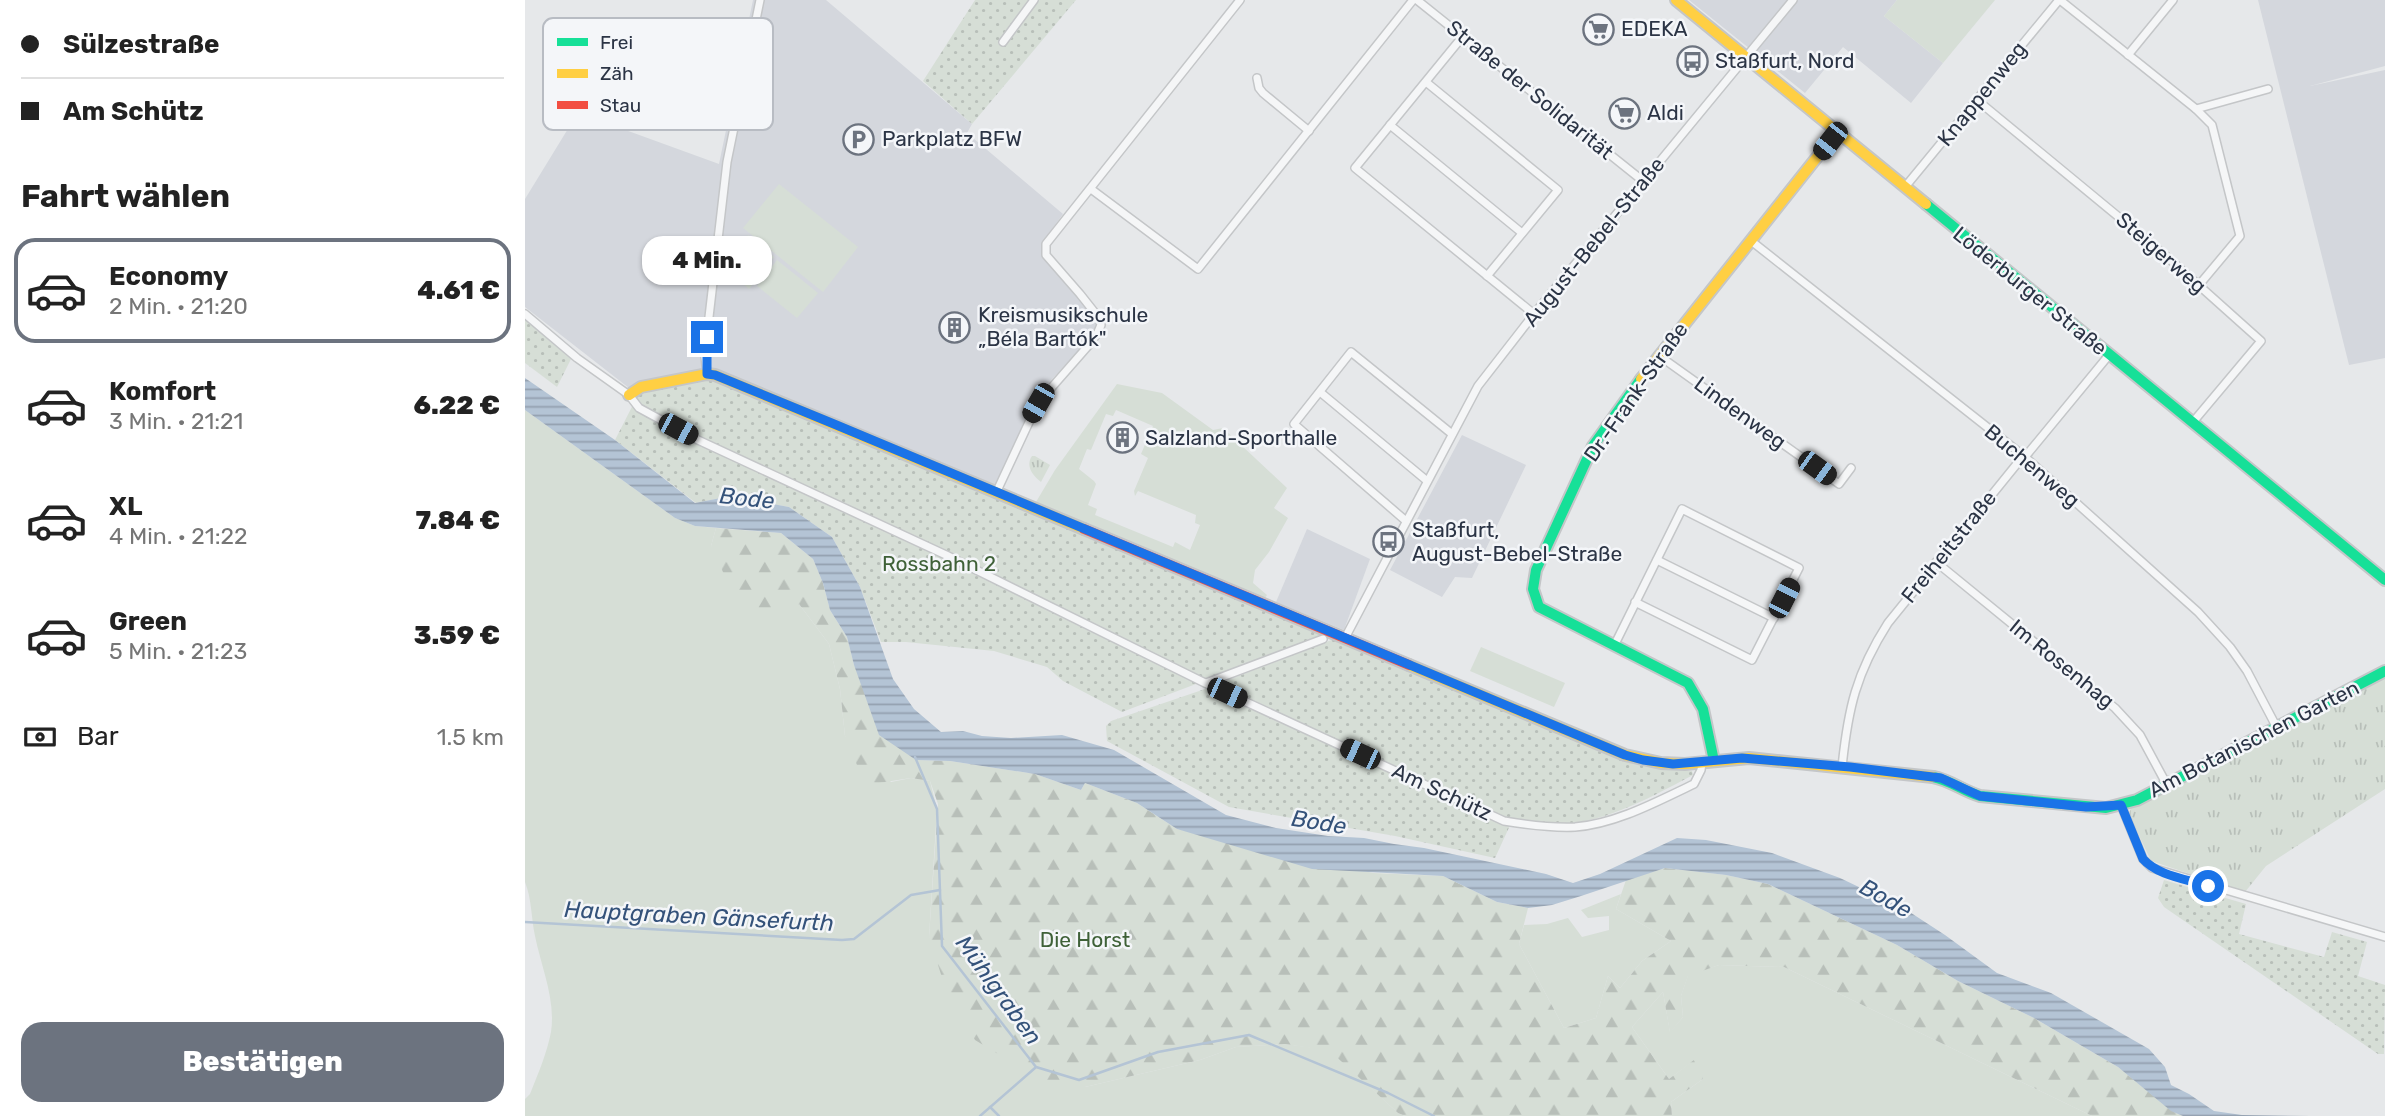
<!DOCTYPE html>
<html lang="de">
<head>
<meta charset="utf-8">
<style>
	:root { --surface:#fff; --page:#f6f6f6; --text:#222; --muted:#767676; --line:#e0e0e0; --accent:#6c737f }
	body { margin:0; font-family:Rubik,sans-serif; background:var(--page); color:var(--text); height:100vh; display:flex; flex-direction:column; font-size:26px; white-space:nowrap }
	* { box-sizing:border-box; margin:0 }
	p { font-size:23px; color:var(--muted) }
	.icon { flex:none; width:38px; height:38px; fill:none; stroke:currentColor; stroke-width:2; stroke-linecap:round; stroke-linejoin:round }
	.map { position:relative; flex:1; overflow:hidden }
	.side { display:flex; flex-direction:column; background:var(--surface); width:525px }
	.side>* { flex:none }
	.hud { display:grid; align-content:center; height:154px; padding:0 21px; background:var(--surface) }
	.end { position:absolute; width:32px; height:32px; margin:-16px; border:9px solid #1a73e8; background:#fff; box-shadow:0 0 0 4px #fff }
	.from { border-radius:50% }
	.bubble { position:absolute; height:49px; border-radius:21px; background:var(--surface); box-shadow:0 2px 5px #0004; font-size:23px; font-weight:800; line-height:49px; text-align:center }
	.car { position:absolute; width:21px; height:42px; margin:-21px -10px; border-radius:9px; box-shadow:0 0 5px 2px #0007; background:linear-gradient(#222 24%,#8ab4d8 0 40%,#222 0 76%,#8ab4d8 0 86%,#222 0) }
	.hud b { display:flex; align-items:center; gap:24px; height:66px; font-size:26px }
	.hud b+b { border-top:2px solid var(--line) }
	.hud i { width:18px; height:18px; background:var(--text) }
	ul { padding:0; list-style:none }
	li { display:flex; align-items:center; gap:21px; height:105px; margin:0 14px 10px; padding:0 7px; border:4px solid transparent; border-radius:21px }
	li div { flex:1 }
	li b { display:block; font-size:26px }
	li em { font-style:normal; font-weight:800 }
	li.selected { border-color:var(--accent) }
	li>.icon { width:63px; height:63px; stroke-width:1.5 }
	h2 { padding:0 21px; font-size:32px; line-height:84px }
	.pay { display:flex; align-items:center; gap:18px; height:77px; padding:0 21px; font-size:26px }
	.pay p { margin-inline-start:auto }
	.button { display:flex; gap:14px; margin-top:auto; padding:14px 21px }
	.button a { flex:1; height:80px; border-radius:21px; background:var(--accent); color:#fff; font-size:28px; font-weight:800; line-height:80px; text-align:center }
	main { display:flex; flex:1; min-height:0 }
	.map>svg:first-child { display:block }
</style>
</head>
<body>
<main>
<section class="side">
<div class="hud">
<b><i class="from"></i>Sülzestraße</b>
<b><i></i>Am Schütz</b>
</div>
<h2>Fahrt wählen</h2>
<ul>
<li class="selected"><svg class="icon" aria-label="car" viewBox="0 0 24 24"><path d="M5 17H2v-5l4-1 3-4h7l3 4 3 1v5h-3M9 17h6M6 11h13"/><circle cx="7" cy="17" r="2"/><circle cx="17" cy="17" r="2"/></svg><div><b>Economy</b><p>2 Min. · 21:20</p></div><em>4.61 €</em></li>
<li><svg class="icon" aria-label="car" viewBox="0 0 24 24"><path d="M5 17H2v-5l4-1 3-4h7l3 4 3 1v5h-3M9 17h6M6 11h13"/><circle cx="7" cy="17" r="2"/><circle cx="17" cy="17" r="2"/></svg><div><b>Komfort</b><p>3 Min. · 21:21</p></div><em>6.22 €</em></li>
<li><svg class="icon" aria-label="car" viewBox="0 0 24 24"><path d="M5 17H2v-5l4-1 3-4h7l3 4 3 1v5h-3M9 17h6M6 11h13"/><circle cx="7" cy="17" r="2"/><circle cx="17" cy="17" r="2"/></svg><div><b>XL</b><p>4 Min. · 21:22</p></div><em>7.84 €</em></li>
<li><svg class="icon" aria-label="car" viewBox="0 0 24 24"><path d="M5 17H2v-5l4-1 3-4h7l3 4 3 1v5h-3M9 17h6M6 11h13"/><circle cx="7" cy="17" r="2"/><circle cx="17" cy="17" r="2"/></svg><div><b>Green</b><p>5 Min. · 21:23</p></div><em>3.59 €</em></li>
</ul>
<div class="pay"><svg class="icon" aria-label="cash" viewBox="0 0 24 24"><path d="M3 7h18v10H3z"/><circle cx="12" cy="12" r="2"/></svg>Bar<p>1.5 km</p></div>
<div class="button"><a>Bestätigen</a></div>
</section>
<div class="map">
<svg width="1860" height="1116" viewBox="0 0 1860 1116">
	<defs>
		<pattern id="forest-firs" width="22" height="20" patternUnits="userSpaceOnUse" patternTransform="scale(1.75)"><rect width="22" height="20" fill="#d6ded6"/><path d="M5 1l3.5 6h-7zM16 11l3.5 6h-7z" fill="#b8bfb9"/></pattern>
		<pattern id="park-tufts" width="24" height="20" patternUnits="userSpaceOnUse" patternTransform="scale(1.75)"><rect width="24" height="20" fill="#d6ded6"/><path d="M3 7l-1-3M5 7V3M7 7l1-3M15 17l-1-3M17 17v-4M19 17l1-3" fill="none" stroke="#b8bfb9"/></pattern>
		<pattern id="garden-dots" width="8" height="8" patternUnits="userSpaceOnUse" patternTransform="scale(1.75)"><rect width="8" height="8" fill="#d6ded6"/><path d="M2 2h.1M6 6h.1" fill="none" stroke="#b8bfb9" stroke-width="1.8" stroke-linecap="round"/></pattern>
		<pattern id="water-rules" width="6" height="5" patternUnits="userSpaceOnUse" patternTransform="scale(1.75)"><rect width="6" height="5" fill="#b4c4d5"/><path d="M0 2.5h6" fill="none" stroke="#93a0af"/></pattern>
	</defs>
	<rect width="100%" height="100%" fill="#e6e8ea"/>
	<g fill="#d4d7dd">
		<path d="M228,0h73l146,124 -5,9 96,81 -21,29 -1,11 56,66 -1,8 -6,10 -48,52 -17,29 -33,78 -281,-119h-10l-63,17 -113,-88v-108l49,-80 13,-3 132,48z"/>
		<path d="M1164,0h208l-13,16 59,47 -32,40 -68,-56 -38,46z"/>
		<path d="M1733,0h127v66l-75,20 75,-16v288l-36,7z"/>
		<path d="M937,435l64,30 -54,113 -17,-1 -13,20 -52,-27z"/>
		<path d="M782,529l63,30 -26,71 -68,-28z"/>
	</g>
	<g fill="#d6ded6" fill-rule="evenodd">
		<path d="M1372,0h98l-52,63 -59,-47z"/>
		<path d="M254,184l79,63 -35,45 -80,-64z"/>
		<path d="M223,235l10,8 -16,20 -10,-8z"/>
		<path d="M234,245l15,12 -25,32 -15,-13z"/>
		<path d="M252,260l41,33 -21,25 -40,-32z"/>
		<path d="M592,384l45,9 51,37 10,-2 64,60 -13,20 14,10 -19,34 -14,18 -2,13 14,12 -2,3 -229,-96 19,-32zM591,410l37,16 -12,28 7,4 -14,33 1,5 3,-5 58,24 -1,8 5,2 -10,25 -15,-8 -2,5 -78,-32 2,-6 -9,-4 8,-21 -2,-3 -15,-12 8,-20 4,1 15,-36 7,2z"/>
		<path d="M0,410l150,108 20,8 21,2 -5,18 88,58 30,40 11,45 5,47 46,46 20,-4 19,3 7,28 -8,128 156,150 115,-27 36,-13 49,-3 45,6 68,63 7,3h-880v-17l5,-5c8,-20 17,-41 21,-62 5,-32 -10,-66 -16,-96 -4,-19 -3,-36 -10,-54z"/>
		<path d="M956,647l84,36 -11,24 -84,-36z"/>
		<path d="M1096,894l-5,15 55,32 -29,20 -22,27 -12,-12 -12,42 -32,10 -45,-84 5,-19 23,-1 21,-6 14,19 27,-7v-14l-21,2 -7,-8z"/>
		<path d="M1194,965l65,2 308,149h-420l-1,-14 32,-23v-25l-34,25 -37,-52 31,-35 7,40 13,-15 -2,-21 7,-21z"/>
	</g>
	<path fill="url(#forest-firs)" d="M191,528l65,5 32,26 10,24 7,27 17,27 7,28 62,95 34,1 85,13 46,16 4,-7 52,20 40,26 196,44 70,3 54,26 31,6 -9,36 45,84 32,-10 12,-42 12,12 22,-27 29,-20 -55,-32 10,-29 39,-12 61,7 42,9 129,61 61,36 76,37 84,49 53,43 12,6h-91l-308,-149 -65,-2 -31,11 -7,20 2,21 -13,16 -7,-41 -31,35 37,52 34,-26v26l-32,23 1,14h-267l-7,-3 -68,-62 -45,-7 -49,3 -36,13 -115,27 -39,-4 -71,-43 -28,-47 -18,-56 9,-133 -8,-23 -19,-3 -39,6 -15,-19 -12,-29 -5,-47 -11,-45 -30,-40 -20,13 -44,-19 -24,-52z"/>
	<g fill="url(#park-tufts)">
		<path d="M507,456h3l15,9 -9,17c-8,-6 -16,-16 -9,-26z"/>
		<path d="M1860,677v112l-119,77 -21,26 -94,-31 -22,-47 2,-7z"/>
	</g>
	<g fill="url(#garden-dots)">
		<path d="M450,0h101l-104,124 -49,-43z"/>
		<path d="M0,318l46,41 -14,28 -32,-24z"/>
		<path d="M176,378h10l612,258 -201,76 -59,-31 -16,-14 -53,-16 -88,-9h-25l-21,-55 -28,-50 -43,-30 -58,-11 -35,7 -81,-63 23,-45z"/>
		<path d="M809,639l290,121 21,6 47,5 1,4c-63,33 -107,59 -181,46l-17,37 -100,-22 -166,-29 -122,-66 -1,-15 5,-5 97,-33z"/>
		<path d="M1639,880l82,24 -7,30 85,23 8,-25 35,10 -9,34 27,9 -1,69h-6l-214,-147 -6,-9z"/>
	</g>
	<path fill="url(#water-rules)" d="M0,378l90,62 80,63 36,-7 58,11 43,30 28,50 33,92 21,30 27,23 22,-1 19,5 29,2 51,-3 52,15 112,65 50,13 52,8 36,2 30,6 30,4 122,26 27,9 27,-9 77,-36 29,2 66,13 68,25 65,31 40,26 52,38 54,20 98,56 16,18 6,18 18,9 25,17 28,4 69,1h-128l-12,-5 -53,-44 -84,-49 -76,-37 -61,-36 -129,-61 -42,-9 -61,-7 -84,28 -29,9 -24,3 -31,-6 -54,-26 -131,-7 -135,-40 -40,-26 -52,-20 -4,7 -46,-16 -85,-13 -34,-1 -37,-25 -25,-70 -7,-28 -17,-27 -7,-27 -10,-24 -32,-26 -86,-7 -20,-8 -150,-108z"/>
	<g fill="none" stroke-linecap="round" stroke-linejoin="round">
		<g stroke="#b4c4d5" stroke-width="2.5">
			<path d="M390,757l22,52 5,137 94,121 43,13 79,-28 91,-17 139,58 46,23"/>
			<path d="M0,922l317,18 12,-1 57,-44 29,-5"/>
			<path d="M465,1107l9,9"/>
			<path d="M455,1116l55,-48"/>
		</g>
		<defs>
			<g id="street">
				<path d="M892,0l226,181"/>
				<path d="M1535,0l136,109 72,-20"/>
				<path d="M938,36l-108,132 179,146"/>
				<path d="M478,42l31,-42"/>
				<path d="M1603,55l45,-55"/>
				<path d="M732,78l2,10 4,5 46,38"/>
				<path d="M901,82l132,108 -71,86"/>
				<path d="M1452,100l189,156 95,85 -68,81"/>
				<path d="M1671,109l16,16 28,111 -41,49"/>
				<path d="M865,125l132,108"/>
				<path d="M1380,187l154,-187"/>
				<path d="M566,189l107,80 215,-269"/>
				<path d="M1225,240l275,217 173,155 32,35 17,24 30,57"/>
				<path d="M0,314l52,44 52,37 10,13 59,32 248,115 259,128 299,138c24,4 47,7 71,6 41,-3 83,-26 119,-43l7,-14 1,-7"/>
				<path d="M1133,355l181,129 12,-16"/>
				<path d="M182,374l-2,-17 4,-40 18,-155 33,-162"/>
				<path d="M795,392l106,88"/>
				<path d="M471,493l42,-90 50,-57 10,-14 3,-7 -2,-7 -19,-24 -34,-39v-11l194,-244"/>
				<path d="M881,521l-112,-97 57,-72 101,82"/>
				<path d="M1132,560l117,58"/>
				<path d="M1411,562l179,146 25,27 27,50"/>
				<path d="M820,638l133,-252 56,-72 259,-314"/>
				<path d="M1090,644l67,-135 117,59 -47,92 -117,-58"/>
				<path d="M681,683l117,-44"/>
				<path d="M1317,767c6,-58 14,-94 46,-144l128,-158 9,-8 84,-102"/>
				<path d="M1596,805l22,54 9,9 233,69"/>
			</g>
			<g id="fast">
				<path d="M1401,204l459,376"/>
				<path d="M1116,379l-48,67 -57,124 -3,19 6,18 149,76 15,26 11,52"/>
				<path d="M1408,777c17,3 30,14 47,19l126,12 31,-8 248,-129"/>
			</g>
			<g id="slow">
				<path d="M1151,0l250,204"/>
				<path d="M1116,379l196,-247"/>
				<path d="M104,395l12,-8 66,-13 8,1 369,154"/>
				<path d="M884,665l216,90 36,8 24,1 64,-6 184,19"/>
			</g>
			<path id="jam" d="M559,529l325,136"/>
		</defs>
		<use href="#street" stroke="#c4c6c8" stroke-width="10"/>
		<use href="#fast" stroke="#c4c6c8" stroke-width="14"/>
		<use href="#slow" stroke="#c4c6c8" stroke-width="14"/>
		<use href="#jam" stroke="#c4c6c8" stroke-width="14"/>
		<use href="#street" stroke="#f5f6f7" stroke-width="7"/>
		<use href="#fast" stroke="#16e098" stroke-width="10"/>
		<use href="#slow" stroke="#ffcf43" stroke-width="10"/>
		<use href="#jam" stroke="#f24e42" stroke-width="10"/>
	</g>
	<g fill="none" stroke-linecap="round" stroke-linejoin="round">
		<path stroke="#1a73e8" stroke-width="9" d="M182,337v37l8,1 119,49 791,331 18,5 30,4 69,-6 108,9 91,11 39,18 106,11 35,-2 22,54c15,17 44,20 65,27"/>
	</g>
	<defs>
		<symbol id="supermarket-ring" viewBox="-11 -11 22 22"><circle r="9.5" fill="#f4f6f9" stroke="#6c737f" stroke-width="1.5"/><path d="M-6-5.5h2.5l.6 2H6L4.5 2H-2.5L-4.4-4H-6ZM-1.5 3.2a1.3 1.3 0 1 0 .1 0ZM3 3.2a1.3 1.3 0 1 0 .1 0Z" fill="#6c737f"/></symbol>
		<symbol id="bus-ring" viewBox="-11 -11 22 22"><circle r="9.5" fill="#f4f6f9" stroke="#6c737f" stroke-width="1.5"/><path d="M-5-6H5V4H4V6H2V4H-2V6H-4V4H-5ZM-3.5-4V0h7V-4ZM-3.5 1.2v1.5H-2V1.2ZM2 1.2v1.5H3.5V1.2Z" fill="#6c737f"/></symbol>
		<symbol id="parking-ring" viewBox="-11 -11 22 22"><circle r="9.5" fill="#f4f6f9" stroke="#6c737f" stroke-width="1.5"/><path d="M-3.5-5.5H1a3.5 3.5 0 0 1 0 7H-1V5.5H-3.5ZM-1-3.4V-.6H.8a1.4 1.4 0 0 0 0-2.8Z" fill="#6c737f"/></symbol>
		<symbol id="building-ring" viewBox="-11 -11 22 22"><circle r="9.5" fill="#f4f6f9" stroke="#6c737f" stroke-width="1.5"/><path d="M-4-6H4V6H1V3H-1V6H-4ZM-2.5-4.3h1.7v1.8h-1.7ZM.8-4.3h1.7v1.8H.8ZM-2.5-1h1.7V.8h-1.7ZM.8-1h1.7V.8H.8Z" fill="#6c737f"/></symbol>
	</defs>
	<g fill-rule="evenodd">
		<use href="#supermarket-ring" x="1056" y="12" width="35" height="35"/>
		<use href="#bus-ring" x="1150" y="44" width="35" height="35"/>
		<use href="#supermarket-ring" x="1082" y="96" width="35" height="35"/>
		<use href="#parking-ring" x="316" y="122" width="35" height="35"/>
		<use href="#building-ring" x="412" y="310" width="35" height="35"/>
		<use href="#building-ring" x="580" y="420" width="35" height="35"/>
		<use href="#bus-ring" x="846" y="524" width="35" height="35"/>
	</g>
	<g text-anchor="middle" stroke-width="5" stroke-linejoin="round" paint-order="stroke">
		<g font-size="21" fill="#2b3445" stroke="#f4f6f9" text-anchor="start">
			<text x="1096" y="36">EDEKA</text>
			<text x="1190" y="68">Staßfurt, Nord</text>
			<text x="1122" y="120">Aldi</text>
			<text x="357" y="146">Parkplatz BFW</text>
			<text x="453" y="322">Kreismusikschule<tspan x="453" dy="24">„Béla Bartók"</tspan></text>
			<text x="620" y="445">Salzland-Sporthalle</text>
			<text x="887" y="537">Staßfurt,<tspan x="887" dy="24">August-Bebel-Straße</tspan></text>
		</g>
		<g font-size="21" fill="#2b3445" stroke="#f4f6f9">
			<text transform="translate(1005 90) rotate(39)" y="7">Straße der Solidarität</text>
			<text transform="translate(1457 94) rotate(-51)" y="7">Knappenweg</text>
			<text transform="translate(1069 242) rotate(-51)" y="7">August-Bebel-Straße</text>
			<text transform="translate(1636 253) rotate(41)" y="7">Steigerweg</text>
			<text transform="translate(1505 291) rotate(39)" y="7">Löderburger Straße</text>
			<text transform="translate(1111 392) rotate(-55)" y="7">Dr.-Frank-Straße</text>
			<text transform="translate(1215 413) rotate(36)" y="7">Lindenweg</text>
			<text transform="translate(1507 466) rotate(40)" y="7">Buchenweg</text>
			<text transform="translate(1424 547) rotate(-51)" y="7">Freiheitstraße</text>
			<text transform="translate(1537 664) rotate(39)" y="7">Im Rosenhag</text>
			<text transform="translate(1729 739) rotate(-27)" y="7">Am Botanischen Garten</text>
			<text transform="translate(917 792) rotate(25)" y="7">Am Schütz</text>
		</g>
		<g font-size="21" fill="#3f6138" stroke="#f4f6f9">
			<text x="414" y="571">Rossbahn 2</text>
			<text x="560" y="947">Die Horst</text>
		</g>
		<g font-size="23" font-style="italic" fill="#34527a" stroke="#f4f6f9">
			<text transform="translate(222 498) rotate(6)" y="8">Bode</text>
			<text transform="translate(794 822) rotate(9)" y="8">Bode</text>
			<text transform="translate(1361 898) rotate(29)" y="8">Bode</text>
			<text transform="translate(174 916) rotate(3)" y="8">Hauptgraben Gänsefurth</text>
			<text transform="translate(474 990) rotate(54)" y="8">Mühlgraben</text>
		</g>
	</g>
	<rect x="18" y="18" width="230" height="112" rx="10" fill="#f4f6f9" stroke="#b8bcc3" stroke-width="2"/>
	<rect x="32" y="38" width="31" height="8" fill="#16e098"/>
	<rect x="32" y="69" width="31" height="9" fill="#ffcf43"/>
	<rect x="32" y="101" width="31" height="8" fill="#f24e42"/>
	<g font-size="19" fill="#2b3445">
		<text x="75" y="49">Frei</text>
		<text x="75" y="80">Zäh</text>
		<text x="75" y="112">Stau</text>
	</g>
</svg>
<i class="end from" style="left:1683px;top:886px"></i>
<i class="end" style="left:182px;top:337px"></i>
<div class="bubble" style="left:117px;top:236px;width:130px">4 Min.</div>
<i class="car" style="left:1305px;top:141px;rotate:218deg"></i>
<i class="car" style="left:513px;top:403px;rotate:210deg"></i>
<i class="car" style="left:153px;top:429px;rotate:118deg"></i>
<i class="car" style="left:1292px;top:468px;rotate:126deg"></i>
<i class="car" style="left:1259px;top:598px;rotate:27deg"></i>
<i class="car" style="left:702px;top:693px;rotate:115deg"></i>
<i class="car" style="left:835px;top:754px;rotate:295deg"></i>
</div>
</main>
</body>
</html>
